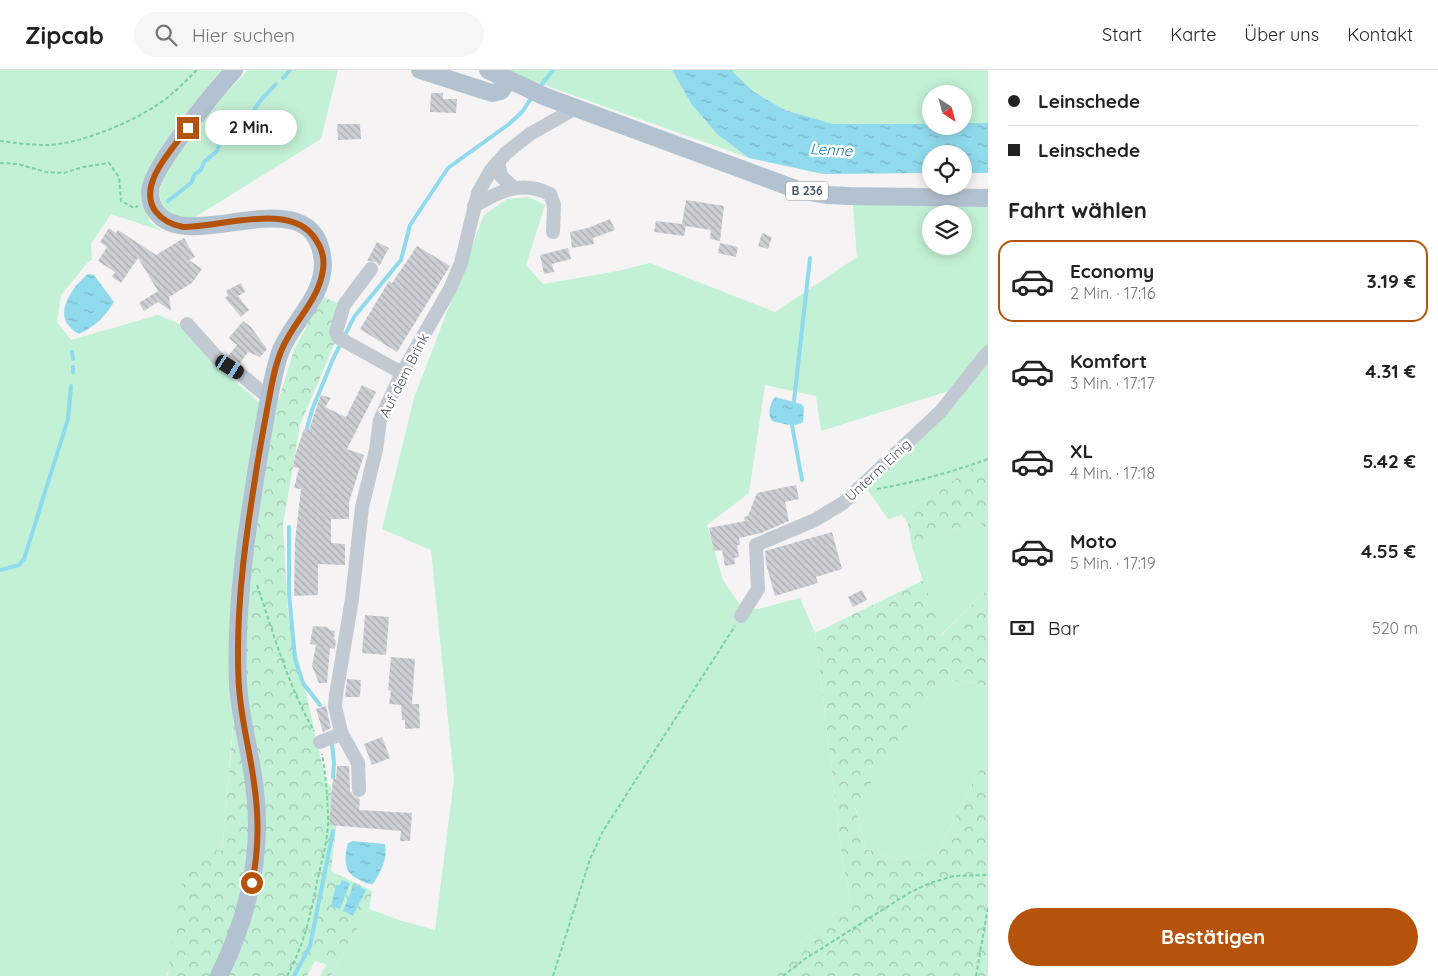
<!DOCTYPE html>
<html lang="de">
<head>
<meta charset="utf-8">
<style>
	:root { --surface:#fff; --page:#f6f6f6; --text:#222; --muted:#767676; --line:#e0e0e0; --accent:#b45309 }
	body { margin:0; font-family:Quicksand,sans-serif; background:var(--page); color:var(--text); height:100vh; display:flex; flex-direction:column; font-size:19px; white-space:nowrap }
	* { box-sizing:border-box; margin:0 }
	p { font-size:16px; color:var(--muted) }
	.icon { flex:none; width:28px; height:28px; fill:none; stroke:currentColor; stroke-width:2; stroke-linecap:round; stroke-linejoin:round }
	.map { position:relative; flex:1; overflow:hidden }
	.drawer { display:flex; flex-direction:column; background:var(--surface); width:450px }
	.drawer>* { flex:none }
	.hud { display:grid; align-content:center; height:110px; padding:0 20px; background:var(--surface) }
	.needle { width:32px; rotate:144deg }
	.buttons { position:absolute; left:922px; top:15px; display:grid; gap:10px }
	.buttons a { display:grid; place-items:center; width:50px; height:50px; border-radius:50%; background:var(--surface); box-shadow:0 2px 12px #0003; font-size:25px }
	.end { position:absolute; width:22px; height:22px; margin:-11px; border:6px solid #b45309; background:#fff; box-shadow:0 0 0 2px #fff }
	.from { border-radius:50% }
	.bubble { position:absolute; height:35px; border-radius:18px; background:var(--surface); box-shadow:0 2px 12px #0003; font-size:16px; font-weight:700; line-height:35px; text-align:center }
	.car { position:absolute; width:15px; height:30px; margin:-15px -8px; border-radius:6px; box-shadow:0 0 4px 1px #0007; background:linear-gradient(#222 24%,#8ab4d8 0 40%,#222 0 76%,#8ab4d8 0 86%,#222 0) }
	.hud b { display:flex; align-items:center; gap:18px; height:48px; font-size:19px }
	.hud b+b { border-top:1px solid var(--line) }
	.hud i { width:12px; height:12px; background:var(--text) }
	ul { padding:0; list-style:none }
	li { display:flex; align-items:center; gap:15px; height:82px; margin:0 10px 8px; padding:0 10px; border:2px solid transparent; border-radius:15px }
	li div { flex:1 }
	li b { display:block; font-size:19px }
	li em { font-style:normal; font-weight:700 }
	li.selected { border-color:var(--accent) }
	li>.icon { width:45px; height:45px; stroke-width:1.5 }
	h2 { padding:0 20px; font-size:22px; line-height:60px }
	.pay { display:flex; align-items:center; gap:12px; height:55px; padding:0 20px; font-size:19px }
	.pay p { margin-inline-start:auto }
	.primary-button { display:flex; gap:10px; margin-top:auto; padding:10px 20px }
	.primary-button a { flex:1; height:58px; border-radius:30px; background:var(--accent); color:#fff; font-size:20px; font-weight:700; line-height:58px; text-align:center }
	header { display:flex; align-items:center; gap:30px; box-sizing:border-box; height:70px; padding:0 25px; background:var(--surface); border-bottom:1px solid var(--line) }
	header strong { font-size:24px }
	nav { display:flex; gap:28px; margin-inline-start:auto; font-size:18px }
	.search { width:350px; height:45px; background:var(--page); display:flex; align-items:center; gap:12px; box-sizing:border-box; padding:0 18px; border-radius:28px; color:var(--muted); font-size:19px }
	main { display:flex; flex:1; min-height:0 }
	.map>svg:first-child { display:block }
</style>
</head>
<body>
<header>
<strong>Zipcab</strong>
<div class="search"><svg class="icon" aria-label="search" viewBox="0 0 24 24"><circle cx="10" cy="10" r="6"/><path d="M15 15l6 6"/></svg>Hier suchen</div>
<nav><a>Start</a><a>Karte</a><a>Über uns</a><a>Kontakt</a></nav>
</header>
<main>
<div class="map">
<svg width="988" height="906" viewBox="0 0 988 906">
	<defs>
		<pattern id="forest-crowns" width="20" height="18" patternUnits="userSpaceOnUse" patternTransform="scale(1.25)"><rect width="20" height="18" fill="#c3f1d5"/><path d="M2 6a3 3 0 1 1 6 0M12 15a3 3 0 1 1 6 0" fill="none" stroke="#a0c6b0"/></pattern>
		<pattern id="water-ripples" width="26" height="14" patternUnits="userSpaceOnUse" patternTransform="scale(1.25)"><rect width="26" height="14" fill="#90daee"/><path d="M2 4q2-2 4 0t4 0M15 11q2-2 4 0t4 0" fill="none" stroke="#78b4c4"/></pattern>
		<pattern id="building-back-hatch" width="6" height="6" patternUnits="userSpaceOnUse" patternTransform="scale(1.25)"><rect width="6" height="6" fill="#cdcfd5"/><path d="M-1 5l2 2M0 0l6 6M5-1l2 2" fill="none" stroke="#a8abb0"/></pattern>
	</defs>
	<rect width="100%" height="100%" fill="#f5f3f3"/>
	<g fill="#c3f1d5" fill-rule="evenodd">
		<path d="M0,0h221l-21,26 -37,52 -18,43 4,30 13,10 -51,-17 -20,30 1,16 -3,1 -28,34 -4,27 14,18 87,-25 24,10 17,15 30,36 32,28 -39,447 -56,125h-166z"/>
		<path d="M248,0h90l-17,69 -124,77 -19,8 -14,-6 -5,-27 13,-36 37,-44z"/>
		<path d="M509,0h163l20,35 26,30 31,23 -227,-81z"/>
		<path d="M732,0h256v53h-24v-29h-33v30h-98l-48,-14 -31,-18 -19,-18z"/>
		<path d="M529,127l16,8 -19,60 17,19 75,-13 32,-8 125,49 82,-55 -4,-52 135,-1v144l-33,41 -134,42 -5,-35 -51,-11 -16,108 -42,32 16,55 17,25 18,4 42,-11 15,35 28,230 7,37 -88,76h-432l39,-67 33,12 33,9 19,-151 -23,-229 -49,-21 32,-131 70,-183 23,-16zM931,144h33v32h-33z"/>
		<path d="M988,286v101l-86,58 -14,4 -21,-30z"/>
		<path d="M977,451l11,8v60l-48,47 -28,-90z"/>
		<path d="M939,609l38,4 11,10v62l-28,52 -21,44 -37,10 -36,-12 -11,-43z"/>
	</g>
	<g fill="url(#forest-crowns)">
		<path d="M322,226l27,13 -49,116 -17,100 5,88 37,165 14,25 -8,68 41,20 -3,18 -39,67h-10l7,-12 -12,-3 -8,15h-141l2,-2 14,-94 21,-32 19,3 12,-133 8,-129 33,-178 19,-61z"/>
		<path d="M988,387v72l-11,-8 -65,25 -4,-22 -6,-9z"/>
		<path d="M924,510l17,56 47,-47v104l-11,-10 -38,-4 -84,128 11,42 36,12 37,-10 21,-44 28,-52v221h-226l88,-76 -7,-37 -28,-230z"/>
	</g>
	<g fill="url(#water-ripples)">
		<path d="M672,0h60l3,4 19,18 31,18 48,14h98v2h33v-3h24v50h-24v-19h-33v19l-108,1 -74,-16 -31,-23 -26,-30z"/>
		<path d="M88,204l6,1 20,27c-8,14 -20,25 -35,32 -3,-2 -8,-5 -10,-8 -14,-16 6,-42 19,-52z"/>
		<path d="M775,327l26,7 3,3 -1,15c-9,6 -21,1 -31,-1 -5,-8 -2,-17 3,-24z"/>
		<path d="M353,771l32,3c3,15 -4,27 -12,40 -6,0 -10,-2 -15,-5 -15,-7 -14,-21 -10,-36z"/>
		<path d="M342,810l8,3 -10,26 -9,-3 5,-21h4z"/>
		<path d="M354,814l12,6 -13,26 -10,-5z"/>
	</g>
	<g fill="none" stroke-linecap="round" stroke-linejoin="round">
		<g stroke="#90daee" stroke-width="4">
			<path d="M283,8l7,-8"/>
			<path d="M538,19l15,-19"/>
			<path d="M168,131l23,-18 4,-9 6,-4 3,-8 13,-11 2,-6 17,-13 -2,-6 12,-11 7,-3c5,-11 15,-19 23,-28"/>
			<path d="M72,282l1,7"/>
			<path d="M73,297v5"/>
			<path d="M794,331l16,-143"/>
			<path d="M792,355l10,55"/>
			<path d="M307,358l5,-18 21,-51 21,-42 47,-57 9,-35 38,-57 61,-44 13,-12 10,-15"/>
			<path d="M289,457v67l6,65 8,24 17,22"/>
			<path d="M0,500l19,-5 5,-6 44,-140 3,-33"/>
			<path d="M332,674l2,19 -1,14"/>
			<path d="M294,906l16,-30 23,-115"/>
		</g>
	</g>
	<g fill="url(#building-back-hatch)">
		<path d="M431,23h12v6h14l-1,14 -26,-1z"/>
		<path d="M337,54h23l1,15 -23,1z"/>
		<path d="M686,130l38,6 -4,35 -10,-2 1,-9 -25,-4 -2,10 -30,-4 2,-11 26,3z"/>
		<path d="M610,149l5,11 -22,8 1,6 -22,4 -2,-16 18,-4z"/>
		<path d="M109,158l7,5 2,-3 38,25 28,-17 11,19 -6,3 13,9 -10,14 -23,14 2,14 -13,-9 -14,9 -5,-8 19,-12 -20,-33 -17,25 -9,-6 3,-5 -17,-11 9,-14 -7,-5z"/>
		<path d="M762,163l10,4 -4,12 -10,-3z"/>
		<path d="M377,172l12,6 -10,18 -3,-4 -9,-1z"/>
		<path d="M720,173l18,4 -2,10 -18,-4z"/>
		<path d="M417,176l33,20 -53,86 -37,-23 29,-48 3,2z"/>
		<path d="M568,178l3,11 -19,5 2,8 -10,2 -4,-19z"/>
		<path d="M241,213l4,9 -7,4 11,14 -8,7 -16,-19 3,-2 -2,-5z"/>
		<path d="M243,251l8,6 16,22 -7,8 -12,-5 -8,11 -12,-7 9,-11 -8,-7z"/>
		<path d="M362,315l14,7 -29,57 17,6 -15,47v17h-18v24l14,1v21l-27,-1v31l-24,1 1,-54 6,-53 -7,-1 5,-20 -6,-1 2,-11 9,-27 5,1 12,-35 10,3 -6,9 21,10z"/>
		<path d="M796,415l3,14 -14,3 4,19 -28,12 -22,5 1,7h-3l2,12 -5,1 1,6 -10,2 -3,-16 -8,1 -5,-23 36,-7 -1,-4 4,-1 9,-23z"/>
		<path d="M832,462l10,37 -26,8 2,6 -43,13 -9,-32 -1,-13z"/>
		<path d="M862,520l5,10 -14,7 -5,-10z"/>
		<path d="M365,545l24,2 -3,38 -24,-2z"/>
		<path d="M313,556l14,1 3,3 5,1 -1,8 2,1 -1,9 -5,-1 -3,35h-8l-7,-17 4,-21 -6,-1z"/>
		<path d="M391,587l24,2 -3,45h7l1,24 -15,1v-9h-3l-1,-15 -12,-1 2,-14h-3z"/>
		<path d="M347,609l14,1 -1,17h-15z"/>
		<path d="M326,636l5,22 -8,4 -7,-23z"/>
		<path d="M382,667l8,21 -18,7 -8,-21z"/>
		<path d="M337,696h12l1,25 5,6 5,2 -1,11 53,3 -2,28h-10l1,-10 -72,-6 4,-46h3z"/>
	</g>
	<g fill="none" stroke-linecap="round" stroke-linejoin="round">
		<g stroke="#7ad0a6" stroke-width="2" stroke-dasharray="4 2.5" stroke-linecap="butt">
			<path d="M0,71c15,2 31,4 46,4 32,0 87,-23 114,-42 13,-9 25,-21 37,-33"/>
			<path d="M0,93l18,1 28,8 18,1 19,-6 26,-4 10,14 2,24 13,7 4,-2"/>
			<path d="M877,419c39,-7 75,-17 111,-30"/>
			<path d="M257,515c16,47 32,103 57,146"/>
			<path d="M287,906c16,-30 21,-51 28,-84 4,-22 12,-46 13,-68 0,-23 -2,-48 -6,-70"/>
			<path d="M553,906l37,-117 13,-28 132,-205"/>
			<path d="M783,906l22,-17 104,-66 21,-10 24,-7 34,-1"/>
			<path d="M976,906l12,-69"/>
		</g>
		<g stroke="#c1cad2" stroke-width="14">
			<path d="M498,92l3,14 13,12"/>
			<path d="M474,136c26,-15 47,-26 76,-12l4,11 -1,27"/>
			<path d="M371,199l-27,36 -8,27 3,6 63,35"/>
			<path d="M187,254l34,38 18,11 30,25"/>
			<path d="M741,546l17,-27 -2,-44 59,-25 28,-17 98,-92 47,-59"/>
			<path d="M341,662l17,31 1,27"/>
			<path d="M320,672l16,-6 5,-4 -6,-26 1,-11 16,-96 10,-92 14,-57 4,-30 22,-47 48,-84 11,-26 17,-70 13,-23 15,-17 24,-19 46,-26"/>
		</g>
		<g stroke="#b3c2d1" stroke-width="18">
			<path d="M420,0l72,23 9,-2 7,-11"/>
			<path d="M488,0l58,27 252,93 30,5 21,1 139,2"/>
			<path d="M219,906c30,-61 45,-125 35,-193 -4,-33 -14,-65 -16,-99 -2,-47 2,-96 8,-143 6,-44 13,-88 21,-132 4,-20 7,-40 14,-59 13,-31 48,-58 41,-95 -13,-78 -132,0 -165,-42 -5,-6 -7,-13 -7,-21 -1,-22 66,-102 84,-122"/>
		</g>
	</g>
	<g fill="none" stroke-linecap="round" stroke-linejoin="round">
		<path stroke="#b45309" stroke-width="6" d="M188,58c-16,21 -52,58 -32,84 7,9 17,13 27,15 38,0 110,-26 133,13 7,10 9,23 6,35 -6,28 -29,48 -40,74 -7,16 -10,33 -13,50 -5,27 -10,53 -14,80 -9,57 -17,114 -17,172 0,12 0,24 1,36 2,33 11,64 15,96 5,33 5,67 -2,100"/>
	</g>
	<g text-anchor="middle" stroke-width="5" stroke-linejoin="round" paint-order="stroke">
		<rect fill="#fff" stroke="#808990" stroke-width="1" x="786" y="111.5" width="42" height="19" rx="4"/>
		<g font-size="12" font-weight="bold" fill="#4a5661">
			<text x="807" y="125">B 236</text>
		</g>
		<g font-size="14" fill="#4a5661" stroke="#fff">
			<text transform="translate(404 305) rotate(-63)" y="5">Auf dem Brink</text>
			<text transform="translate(878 400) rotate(-43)" y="5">Unterm Einig</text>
		</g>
		<g font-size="15" font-style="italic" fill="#0c7c9b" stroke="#fff">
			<text transform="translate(831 80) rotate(3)" y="5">Lenne</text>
		</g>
	</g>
</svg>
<div class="buttons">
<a><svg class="needle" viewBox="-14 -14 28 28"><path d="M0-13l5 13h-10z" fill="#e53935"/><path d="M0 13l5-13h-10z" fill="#767676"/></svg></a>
<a><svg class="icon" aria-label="locate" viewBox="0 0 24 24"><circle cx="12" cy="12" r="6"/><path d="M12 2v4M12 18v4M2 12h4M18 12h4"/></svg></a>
<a><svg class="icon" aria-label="layers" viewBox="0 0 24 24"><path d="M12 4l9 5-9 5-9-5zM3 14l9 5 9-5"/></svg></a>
</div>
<i class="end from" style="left:252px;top:813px"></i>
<i class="end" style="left:188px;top:58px"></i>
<div class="bubble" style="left:205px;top:40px;width:92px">2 Min.</div>
<i class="car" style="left:230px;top:297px;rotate:122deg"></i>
</div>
<section class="drawer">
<div class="hud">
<b><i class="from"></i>Leinschede</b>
<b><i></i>Leinschede</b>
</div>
<h2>Fahrt wählen</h2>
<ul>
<li class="selected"><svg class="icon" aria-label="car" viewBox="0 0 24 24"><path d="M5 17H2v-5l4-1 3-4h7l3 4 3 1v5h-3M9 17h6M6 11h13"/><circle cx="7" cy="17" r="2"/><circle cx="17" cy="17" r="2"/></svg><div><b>Economy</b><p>2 Min. · 17:16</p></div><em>3.19 €</em></li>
<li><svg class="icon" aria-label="car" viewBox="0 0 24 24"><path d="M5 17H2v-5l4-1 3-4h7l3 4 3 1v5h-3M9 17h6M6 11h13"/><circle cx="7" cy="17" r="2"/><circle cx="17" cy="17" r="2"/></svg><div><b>Komfort</b><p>3 Min. · 17:17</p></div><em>4.31 €</em></li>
<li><svg class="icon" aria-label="car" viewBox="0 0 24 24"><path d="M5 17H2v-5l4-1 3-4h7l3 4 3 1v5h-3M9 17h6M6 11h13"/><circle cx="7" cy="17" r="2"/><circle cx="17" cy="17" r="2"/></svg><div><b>XL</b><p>4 Min. · 17:18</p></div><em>5.42 €</em></li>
<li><svg class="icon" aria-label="car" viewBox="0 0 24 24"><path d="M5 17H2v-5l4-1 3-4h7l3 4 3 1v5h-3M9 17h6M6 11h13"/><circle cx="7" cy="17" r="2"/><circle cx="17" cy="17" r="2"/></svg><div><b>Moto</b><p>5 Min. · 17:19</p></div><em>4.55 €</em></li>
</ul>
<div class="pay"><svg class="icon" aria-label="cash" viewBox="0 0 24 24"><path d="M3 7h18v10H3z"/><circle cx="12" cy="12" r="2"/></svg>Bar<p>520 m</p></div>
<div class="primary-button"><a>Bestätigen</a></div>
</section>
</main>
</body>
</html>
